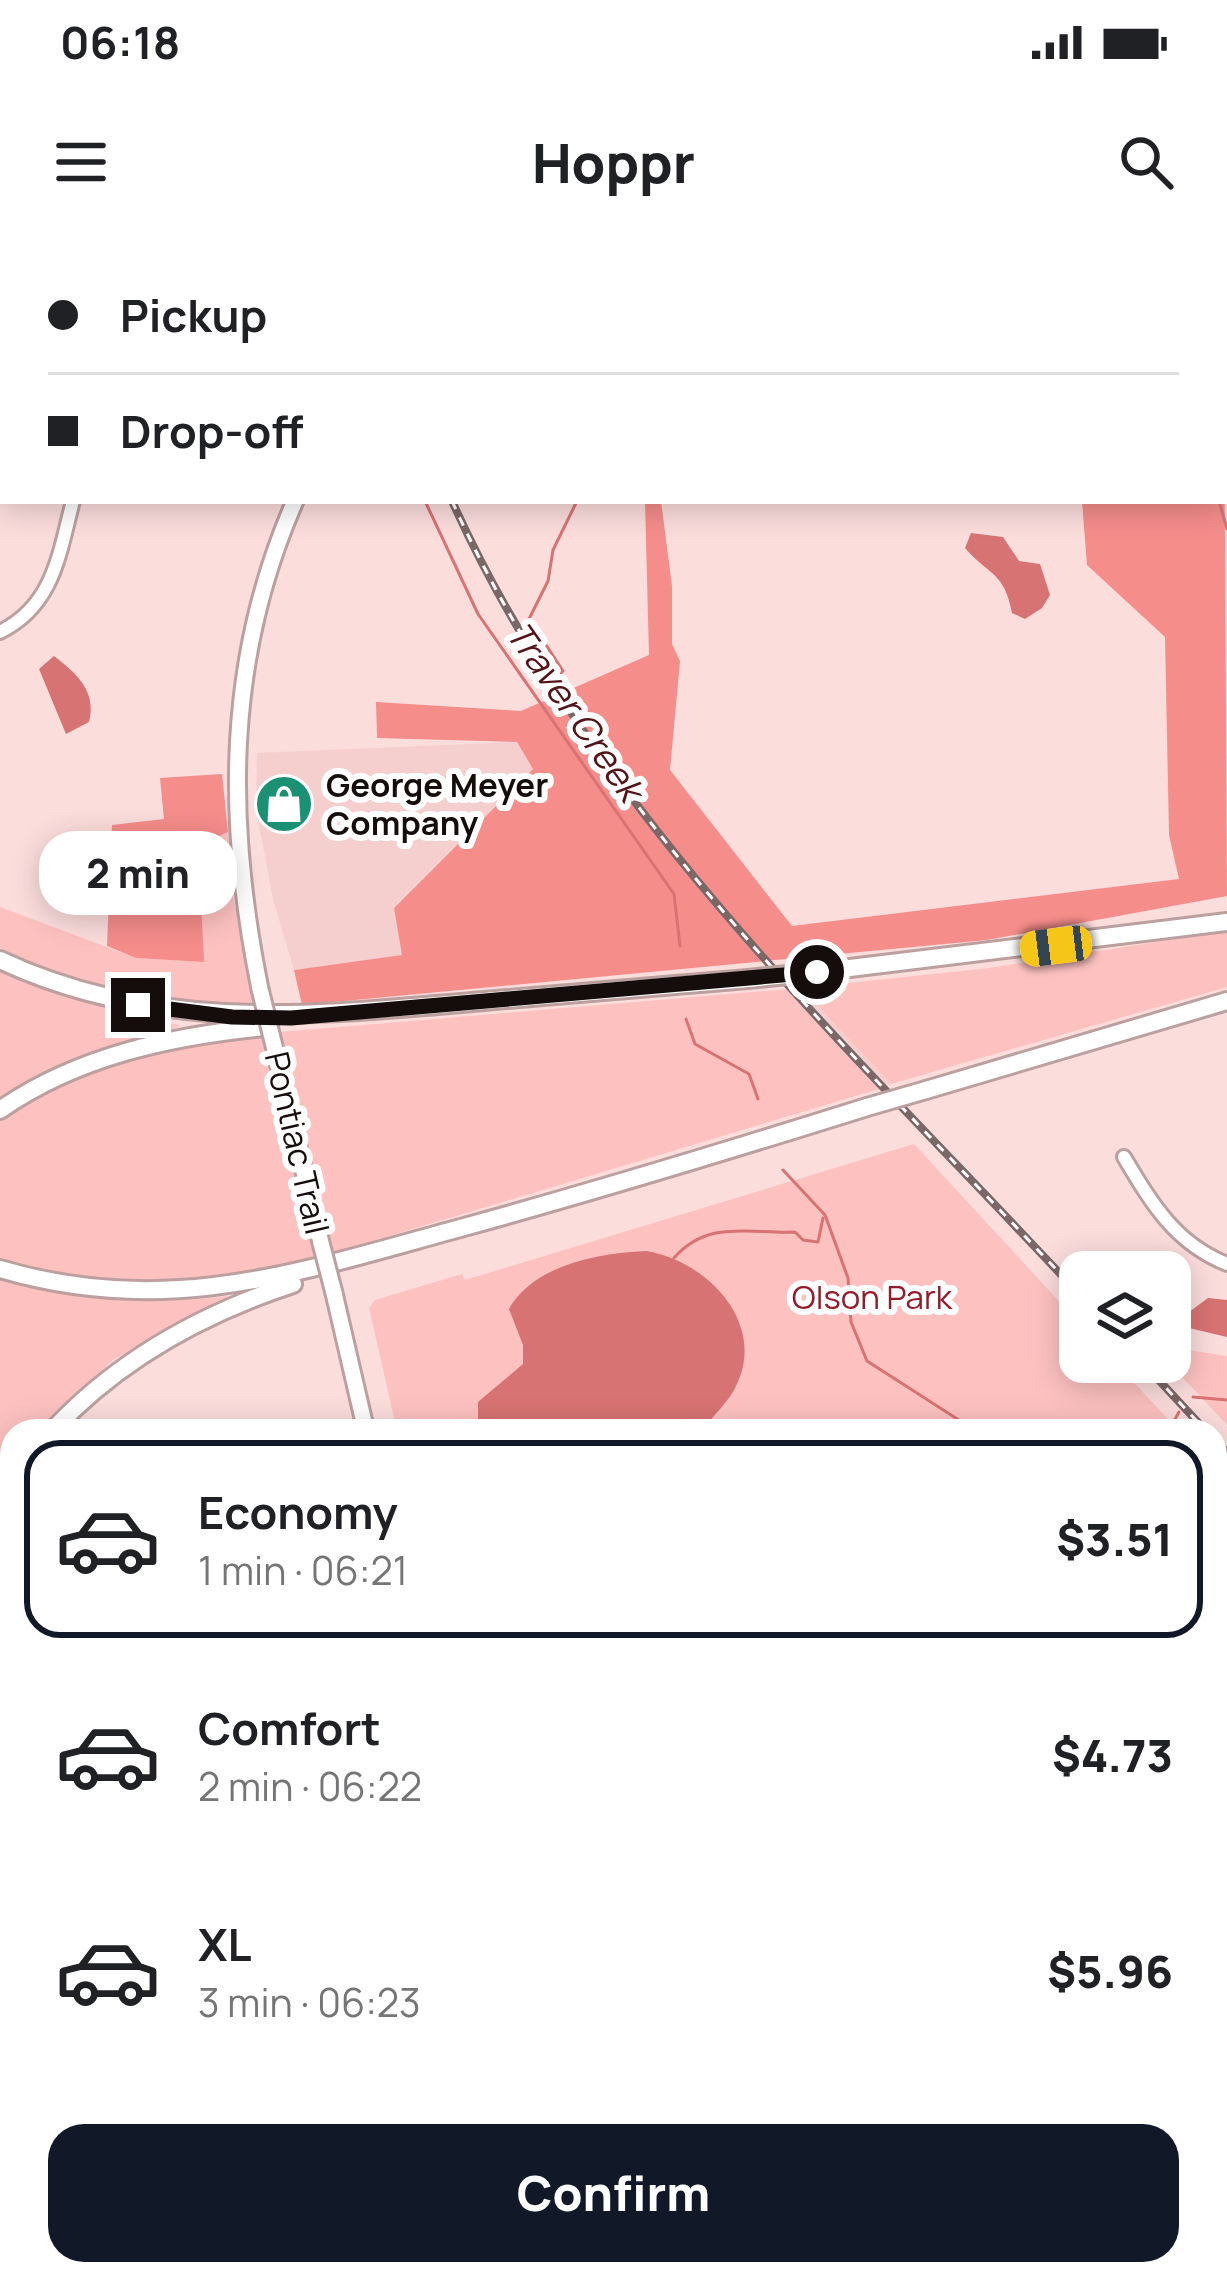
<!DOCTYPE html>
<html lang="en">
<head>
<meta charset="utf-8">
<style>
	:root { --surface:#fff; --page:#f6f6f6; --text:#202124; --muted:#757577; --line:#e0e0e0; --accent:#111827 }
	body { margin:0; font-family:Manrope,sans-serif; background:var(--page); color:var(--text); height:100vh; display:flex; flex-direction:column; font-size:45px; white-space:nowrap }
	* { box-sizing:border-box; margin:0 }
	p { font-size:39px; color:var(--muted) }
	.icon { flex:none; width:66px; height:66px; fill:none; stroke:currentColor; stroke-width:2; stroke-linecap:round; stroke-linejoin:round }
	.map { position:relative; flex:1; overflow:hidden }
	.drawer { position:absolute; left:0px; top:1179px; width:1227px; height:867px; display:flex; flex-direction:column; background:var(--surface); border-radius:36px 36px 0 0; box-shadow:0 6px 30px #0003 }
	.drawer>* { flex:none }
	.top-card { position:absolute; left:0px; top:0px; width:1227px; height:264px; box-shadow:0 6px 30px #0003; display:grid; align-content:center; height:264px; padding:0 48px; background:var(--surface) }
	.controls { position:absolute; left:1059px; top:1011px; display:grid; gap:24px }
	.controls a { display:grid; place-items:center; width:132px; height:132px; border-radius:24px; background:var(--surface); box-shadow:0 6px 30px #0003; font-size:60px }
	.end { position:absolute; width:54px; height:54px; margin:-27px; border:15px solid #150c0c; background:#fff; box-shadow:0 0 0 6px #fff }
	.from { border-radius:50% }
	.bubble { position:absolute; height:84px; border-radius:36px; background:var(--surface); box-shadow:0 6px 30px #0003; font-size:39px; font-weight:800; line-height:84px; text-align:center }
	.car { position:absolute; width:36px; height:72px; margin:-36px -18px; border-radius:15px; box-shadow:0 0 9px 3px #0007; background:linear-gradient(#f5c518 24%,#345 0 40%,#f5c518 0 76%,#345 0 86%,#f5c518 0) }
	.top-card b { display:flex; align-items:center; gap:42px; height:114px; font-size:45px }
	.top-card b+b { border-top:3px solid var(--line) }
	.top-card i { width:30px; height:30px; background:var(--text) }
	ul { padding:21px 0 0; list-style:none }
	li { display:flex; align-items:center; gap:36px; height:198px; margin:0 24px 18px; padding:0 24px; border:6px solid transparent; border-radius:36px }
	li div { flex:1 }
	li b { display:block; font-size:45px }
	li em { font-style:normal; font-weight:800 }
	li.current { border-color:var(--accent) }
	li>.icon { width:108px; height:108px; stroke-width:1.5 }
	.cta { display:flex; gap:24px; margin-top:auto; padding:24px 48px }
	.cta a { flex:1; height:138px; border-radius:36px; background:var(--accent); color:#fff; font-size:48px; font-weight:800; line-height:138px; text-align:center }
	.status { display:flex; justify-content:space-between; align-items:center; height:84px; padding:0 60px; background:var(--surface); direction:ltr }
	.status svg { height:33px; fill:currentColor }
	header { display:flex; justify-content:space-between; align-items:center; height:156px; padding:0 48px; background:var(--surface); font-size:54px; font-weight:800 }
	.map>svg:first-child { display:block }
</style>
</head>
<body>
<div class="status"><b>06:18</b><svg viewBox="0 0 49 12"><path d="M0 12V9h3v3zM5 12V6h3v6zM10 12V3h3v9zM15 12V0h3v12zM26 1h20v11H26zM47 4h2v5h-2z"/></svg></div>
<header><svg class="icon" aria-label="menu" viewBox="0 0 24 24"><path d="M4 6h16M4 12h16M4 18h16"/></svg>Hoppr<svg class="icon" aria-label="search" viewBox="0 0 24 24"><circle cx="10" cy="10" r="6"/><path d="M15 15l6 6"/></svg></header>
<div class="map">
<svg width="1227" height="2045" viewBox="0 0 1227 2045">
	<rect width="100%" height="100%" fill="#fbdddc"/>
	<g fill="#f4cfcd">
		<path d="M518,502l15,27 -139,138 9,48 -109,15 -21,-71 -17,-90 1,-56z"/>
		<path d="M801,748l90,96 -9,4 -93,-99z"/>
		<path d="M1215,1226h12v248l-12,1z"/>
	</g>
	<g fill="#fdc2c0">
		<path d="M228,592l5,65 24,111c-87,-7 -178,-21 -257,-60v-41l136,51 67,4 -3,-81 11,-43z"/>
		<path d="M1227,691v56l-336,97 -90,-96 188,-20z"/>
		<path d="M0,729l44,19 137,38 -97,29 -84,44z"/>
		<path d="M789,749l93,99 -549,165 -53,-221z"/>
		<path d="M263,794l53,224c-107,25 -209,35 -316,1v-139c79,-56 169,-72 263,-86z"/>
		<path d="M914,904l166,180v38h35l64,69h-782l-28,-123 6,-8 87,-26 3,6z"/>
		<path d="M0,1038c76,24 152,27 230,18l-117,64 -75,71h-26v31l-12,17z"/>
		<path d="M1170,1107l57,9v69l-59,-63z"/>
		<rect x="1215" y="1379" width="12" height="64"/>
	</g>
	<g fill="#f58d8b">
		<path d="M867,0h321v3h-322z"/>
		<path d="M1224,131l3,525 -240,44 -685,65 -8,-35 108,-15 -8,-47 139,-139 -16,-27 -140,-4 -1,-36 145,9 128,-56 -4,-154h16l11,85v58l8,17 -10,109 122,156 387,-47 -10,-44 -4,-198 -78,-72 -5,-64h142z"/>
		<path d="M222,534l6,58 -16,7v26l-12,16 4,81 -68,-4 -29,-12 5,-121 52,-6 -4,-41z"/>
		<path d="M12,1963v71h33l1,11h-46v-66z"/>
		<rect x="691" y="2034" width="514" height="11"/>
	</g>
	<g fill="#d87373">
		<path d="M971,293l32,4 16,24 21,3 10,31 -8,13 -17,11 -13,-6c-8,-42 -23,-37 -47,-65z"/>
		<path d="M54,416c22,17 43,35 35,66l-23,12 -27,-65z"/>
		<path d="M646,1011c59,9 122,71 90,135 -7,16 -24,30 -34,45h-224v-29l45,-38v-19l-14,-36c24,-44 90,-56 137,-58z"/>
		<path d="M1208,1058l19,2v37l-38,-9v-16z"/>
	</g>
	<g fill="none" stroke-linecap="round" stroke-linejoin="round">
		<g stroke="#d87373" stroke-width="3">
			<path d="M243,0l2,3"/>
			<path d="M887,0l1,3"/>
			<path d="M1138,0l14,3"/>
			<path d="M720,3v-3"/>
			<path d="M1094,3l2,-3"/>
			<path d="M425,261l53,113 196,280 6,52"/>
			<path d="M1219,261l8,28"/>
			<path d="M559,435l4,-4 -34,-52 19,-38 5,-31 24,-49"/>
			<path d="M686,779l9,25 54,30 9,25"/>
			<path d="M783,930l42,45 23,63 3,44 16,39 109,70"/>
			<path d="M674,1018c34,-39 76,-24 121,-26l8,8 15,2 5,-24"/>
			<path d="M1193,1157l34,3"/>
			<path d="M1135,1191l11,-9 28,-1 5,-9"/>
		</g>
		<defs>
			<g id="minor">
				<path d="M0,137l3,1"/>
				<path d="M0,392c54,-27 59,-78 73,-131"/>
				<path d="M1124,917c28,47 51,86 103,107"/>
				<path d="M0,1581l12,-1"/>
				<path d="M300,2034l1,11"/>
			</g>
			<g id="major">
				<path d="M429,3l1,-3"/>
				<path d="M260,749c-34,-167 -35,-329 35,-488"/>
				<path d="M276,814l45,189"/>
				<path d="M334,1053l32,138"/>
				<path d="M1215,1500l12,-1"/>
				<path d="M400,2045l1,-11"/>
			</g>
			<g id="highway">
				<path d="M0,720c157,74 317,55 484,41 88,-8 176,-15 264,-22"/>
				<path d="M817,732l410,-50"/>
				<path d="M926,850l301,-89"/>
				<path d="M0,870c77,-54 172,-74 265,-83"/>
				<path d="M0,1029c169,50 302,2 464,-42 135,-37 269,-78 403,-120"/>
				<path d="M52,1191c66,-71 149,-117 241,-147"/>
				<path d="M0,1256l12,-16"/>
			</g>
		</defs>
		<use href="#minor" stroke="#bca09f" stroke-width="18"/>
		<use href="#major" stroke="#bca09f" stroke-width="21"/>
		<use href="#highway" stroke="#bca09f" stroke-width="22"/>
		<use href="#minor" stroke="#fff" stroke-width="12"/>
		<use href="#major" stroke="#fff" stroke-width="15"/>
		<use href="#highway" stroke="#fff" stroke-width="16"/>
		<defs>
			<g id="rail">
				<path d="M367,0v3"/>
				<path d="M452,261c141,313 398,546 628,794"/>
				<path d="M1142,1122l64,69"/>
				<path d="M1215,1200l12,13"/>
			</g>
		</defs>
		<use href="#rail" stroke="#7a6767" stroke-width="8"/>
		<use href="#rail" stroke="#fff" stroke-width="3" stroke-dasharray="9" stroke-linecap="butt"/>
		<defs>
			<g id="major-bridge">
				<path d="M260,749l16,65"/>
				<path d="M321,1003l13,50"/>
			</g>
			<g id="highway-bridge">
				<path d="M748,739l69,-7"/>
				<path d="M867,867l59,-17"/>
			</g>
		</defs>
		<use href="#major-bridge" stroke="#bca09f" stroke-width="21" stroke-linecap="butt"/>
		<use href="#highway-bridge" stroke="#bca09f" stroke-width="22" stroke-linecap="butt"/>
		<use href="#major-bridge" stroke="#fff" stroke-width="15"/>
		<use href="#highway-bridge" stroke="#fff" stroke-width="16"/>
	</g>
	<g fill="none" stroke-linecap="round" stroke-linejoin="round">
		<path stroke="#150c0c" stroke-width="15" d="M138,765l94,12 59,1 526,-46"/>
	</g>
	<defs>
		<symbol id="shop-disc" viewBox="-11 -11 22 22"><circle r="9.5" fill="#1b9174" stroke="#fff"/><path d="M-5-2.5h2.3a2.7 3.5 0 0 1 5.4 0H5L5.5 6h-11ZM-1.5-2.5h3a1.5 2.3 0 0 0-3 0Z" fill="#fff"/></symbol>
	</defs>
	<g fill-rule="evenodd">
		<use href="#shop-disc" x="251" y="531" width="66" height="66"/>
	</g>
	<g text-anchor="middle" stroke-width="12" stroke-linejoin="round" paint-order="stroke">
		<g font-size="33" font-weight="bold" fill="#150c0c" stroke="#fff" text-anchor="start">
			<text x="326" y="557">George Meyer<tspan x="326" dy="38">Company</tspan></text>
		</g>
		<g font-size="33" fill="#150c0c" stroke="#fff">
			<text transform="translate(297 903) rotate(77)" y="12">Pontiac Trail</text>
		</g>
		<g font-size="33" fill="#961a29" stroke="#fff">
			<text x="872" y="1069">Olson Park</text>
		</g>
		<g font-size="36" font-style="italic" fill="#531318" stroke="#fff">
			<text transform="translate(575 471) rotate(55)" y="13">Traver Creek</text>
		</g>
	</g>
</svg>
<div class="controls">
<a><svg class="icon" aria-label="layers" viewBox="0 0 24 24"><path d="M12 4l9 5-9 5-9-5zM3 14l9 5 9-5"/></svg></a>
</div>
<i class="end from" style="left:817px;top:732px"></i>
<i class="end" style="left:138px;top:765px"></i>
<div class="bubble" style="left:39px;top:591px;width:198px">2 min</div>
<i class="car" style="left:1056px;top:706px;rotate:263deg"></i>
<div class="top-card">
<b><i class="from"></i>Pickup</b>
<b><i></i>Drop-off</b>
</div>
<section class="drawer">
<ul>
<li class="current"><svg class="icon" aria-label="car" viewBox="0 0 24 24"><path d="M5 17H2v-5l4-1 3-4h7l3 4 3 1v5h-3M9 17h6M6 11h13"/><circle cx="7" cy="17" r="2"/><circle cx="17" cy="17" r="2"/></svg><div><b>Economy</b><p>1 min · 06:21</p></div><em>$3.51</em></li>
<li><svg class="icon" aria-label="car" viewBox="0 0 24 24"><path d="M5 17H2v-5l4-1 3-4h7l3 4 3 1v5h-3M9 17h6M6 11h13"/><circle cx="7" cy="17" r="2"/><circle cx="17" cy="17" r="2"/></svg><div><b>Comfort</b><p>2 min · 06:22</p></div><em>$4.73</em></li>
<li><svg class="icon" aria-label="car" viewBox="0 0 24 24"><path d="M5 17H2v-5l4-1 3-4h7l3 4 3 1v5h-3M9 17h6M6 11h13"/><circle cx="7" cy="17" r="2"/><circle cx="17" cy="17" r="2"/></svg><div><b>XL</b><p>3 min · 06:23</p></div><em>$5.96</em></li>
</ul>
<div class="cta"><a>Confirm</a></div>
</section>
</div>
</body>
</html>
